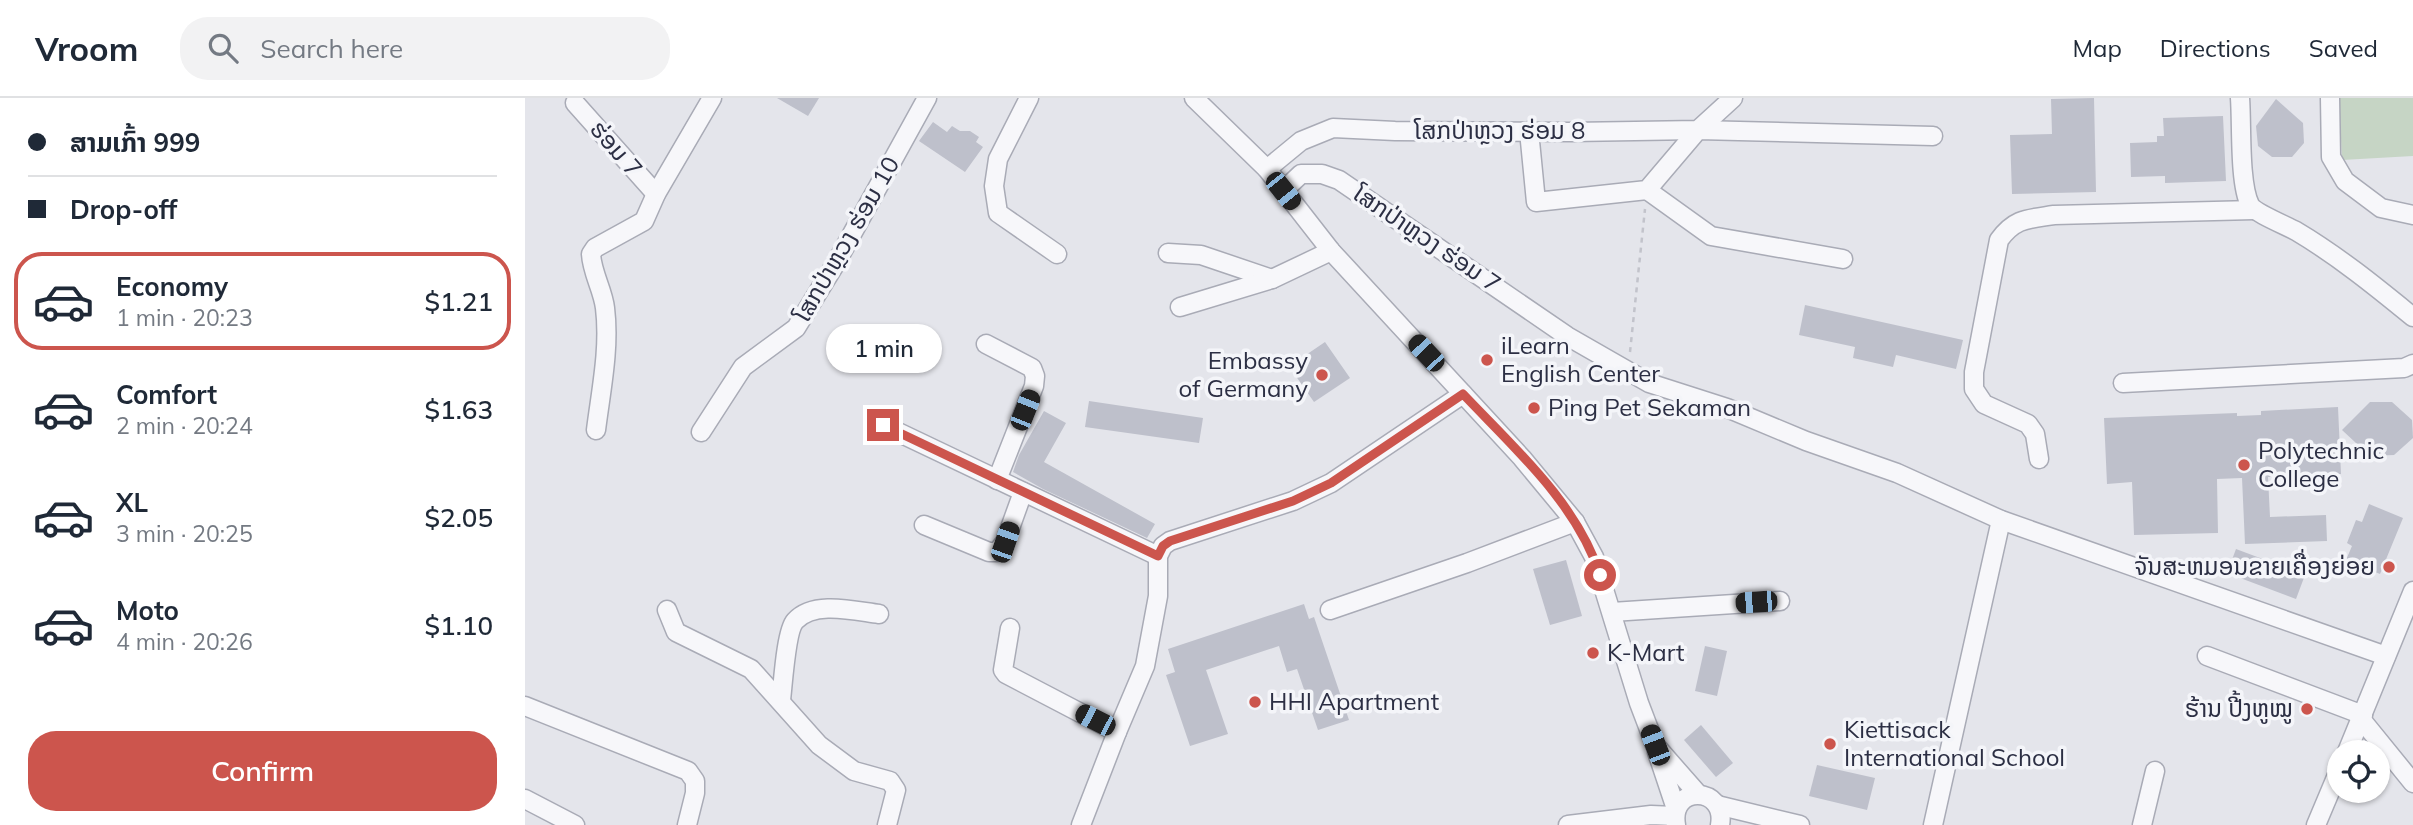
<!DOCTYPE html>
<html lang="en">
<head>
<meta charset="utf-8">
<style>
	:root { --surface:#fff; --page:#f2f2f3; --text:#1f2937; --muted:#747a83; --line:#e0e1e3; --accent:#cc554d }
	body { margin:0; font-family:Mulish,"Noto Sans Lao",sans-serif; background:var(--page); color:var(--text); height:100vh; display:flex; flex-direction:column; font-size:26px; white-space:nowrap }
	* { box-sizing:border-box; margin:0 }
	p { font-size:23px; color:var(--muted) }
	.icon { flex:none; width:38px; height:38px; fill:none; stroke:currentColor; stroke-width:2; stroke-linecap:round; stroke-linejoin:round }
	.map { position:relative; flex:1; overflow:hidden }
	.side { display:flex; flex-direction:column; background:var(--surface); width:525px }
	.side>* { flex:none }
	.banner { display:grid; align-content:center; height:154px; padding:0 28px; background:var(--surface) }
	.controls { position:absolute; left:1802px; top:642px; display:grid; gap:14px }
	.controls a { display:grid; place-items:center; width:63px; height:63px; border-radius:50%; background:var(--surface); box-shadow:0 2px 5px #0004; font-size:35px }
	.end { position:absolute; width:32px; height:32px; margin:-16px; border:9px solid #cc554d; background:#fff; box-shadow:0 0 0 4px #fff }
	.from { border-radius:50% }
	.bubble { position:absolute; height:49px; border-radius:24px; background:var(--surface); box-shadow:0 2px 5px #0004; font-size:23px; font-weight:600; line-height:49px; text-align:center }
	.car { position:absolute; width:21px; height:42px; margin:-21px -10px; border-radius:9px; box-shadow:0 0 5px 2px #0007; background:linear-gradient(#222 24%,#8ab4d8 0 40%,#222 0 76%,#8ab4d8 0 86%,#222 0) }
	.banner b { display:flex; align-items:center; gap:24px; height:66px; font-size:26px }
	.banner b+b { border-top:2px solid var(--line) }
	.banner i { width:18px; height:18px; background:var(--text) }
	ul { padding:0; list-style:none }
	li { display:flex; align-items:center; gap:21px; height:98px; margin:0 14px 10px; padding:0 14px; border:4px solid transparent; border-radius:28px }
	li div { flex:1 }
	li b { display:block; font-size:26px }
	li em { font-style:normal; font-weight:600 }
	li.active { border-color:var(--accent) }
	li>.icon { width:63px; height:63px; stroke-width:1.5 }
	.primary-button { display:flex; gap:14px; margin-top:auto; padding:14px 28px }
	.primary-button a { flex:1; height:80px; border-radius:28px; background:var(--accent); color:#fff; font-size:28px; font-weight:600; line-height:80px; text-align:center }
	header { display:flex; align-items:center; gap:42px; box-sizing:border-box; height:98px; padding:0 35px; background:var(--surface); border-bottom:2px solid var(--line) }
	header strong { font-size:33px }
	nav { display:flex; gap:38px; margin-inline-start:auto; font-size:24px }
	.search { width:490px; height:63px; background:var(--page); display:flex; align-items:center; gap:18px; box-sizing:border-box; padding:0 24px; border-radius:28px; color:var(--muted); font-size:26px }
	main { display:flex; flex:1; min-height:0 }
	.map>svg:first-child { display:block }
</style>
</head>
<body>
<header>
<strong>Vroom</strong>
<div class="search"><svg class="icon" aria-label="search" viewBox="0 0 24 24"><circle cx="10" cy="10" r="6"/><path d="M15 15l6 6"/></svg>Search here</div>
<nav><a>Map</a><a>Directions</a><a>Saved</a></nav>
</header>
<main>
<section class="side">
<div class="banner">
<b><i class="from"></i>ສາມເກົ້າ 999</b>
<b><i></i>Drop-off</b>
</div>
<ul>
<li class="active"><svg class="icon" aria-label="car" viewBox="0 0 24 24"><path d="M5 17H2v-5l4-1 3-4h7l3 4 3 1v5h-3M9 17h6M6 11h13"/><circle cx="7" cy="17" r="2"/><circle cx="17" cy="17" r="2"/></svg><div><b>Economy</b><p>1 min · 20:23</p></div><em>$1.21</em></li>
<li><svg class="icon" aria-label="car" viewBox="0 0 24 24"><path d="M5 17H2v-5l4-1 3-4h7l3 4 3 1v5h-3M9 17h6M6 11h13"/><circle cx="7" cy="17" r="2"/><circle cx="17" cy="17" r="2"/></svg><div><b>Comfort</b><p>2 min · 20:24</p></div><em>$1.63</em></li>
<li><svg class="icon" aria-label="car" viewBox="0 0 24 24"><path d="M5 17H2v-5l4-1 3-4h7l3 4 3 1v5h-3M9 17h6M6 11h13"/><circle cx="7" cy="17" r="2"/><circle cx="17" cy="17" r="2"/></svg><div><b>XL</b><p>3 min · 20:25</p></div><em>$2.05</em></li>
<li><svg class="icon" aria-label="car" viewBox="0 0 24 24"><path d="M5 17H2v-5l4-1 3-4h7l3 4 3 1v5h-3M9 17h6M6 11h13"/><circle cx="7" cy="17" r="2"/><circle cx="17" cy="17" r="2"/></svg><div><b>Moto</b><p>4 min · 20:26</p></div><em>$1.10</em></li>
</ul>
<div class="primary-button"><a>Confirm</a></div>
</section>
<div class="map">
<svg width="1888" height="727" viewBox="0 0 1888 727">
	<rect width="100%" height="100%" fill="#e4e5eb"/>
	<path fill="#c6d5c5" d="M1814,0h74v58l-71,4z"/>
	<g fill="#bec0cb">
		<path d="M252,0h42l-11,18z"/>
		<path d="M1569,0l2,94 -84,2 -2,-59 42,-1 -1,-35z"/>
		<path d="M1751,1l27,24 1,20 -12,14h-20l-14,-11 -2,-20z"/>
		<path d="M1698,18l3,65 -61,2v-7l-34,1 -1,-34 27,-1v-6h7l-1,-18z"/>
		<path d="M408,24l14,10 5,-6 8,5h10l9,6 -3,5 7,5 -18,25 -46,-31z"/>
		<path d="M1280,207l158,35 -7,29 -60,-14 -3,12 -40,-9 2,-11 -56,-12z"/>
		<path d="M800,244l25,36 -36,24 -21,-30 11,-7 -4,-6z"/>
		<path d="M564,303l114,17 -4,25 -114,-16z"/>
		<path d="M1845,304h22l20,18 1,18 -19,17 -24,1 -28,-26z"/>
		<path d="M1813,309l3,67 -73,3 2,40 56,-2 1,26 -82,3 -3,-66 -25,1 1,54 -84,2 -2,-53 -25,2 -3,-66 133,-5v3l24,-1v-4z"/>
		<path d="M519,313l22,12 -22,39 111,62 -8,14 -104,-49 -30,-17 6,-17z"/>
		<path d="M1844,406l34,14 -23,56 -34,-14 6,-14 -5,-3 9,-23 6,2z"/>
		<path d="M1711,451l69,26 -9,24 -69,-26z"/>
		<path d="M1041,462l16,56 -32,9 -17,-56z"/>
		<path d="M779,506l5,15 5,-2 35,103 -31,10 -21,-61 -10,3 -8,-26 -73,24 22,64 -38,12 -24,-71 9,-3 -7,-23z"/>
		<path d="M1180,548l22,5 -10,45 -22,-5z"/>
		<path d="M1176,627l32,38 -17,14 -32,-37z"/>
		<path d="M1292,667l58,13 -8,32 -58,-14z"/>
	</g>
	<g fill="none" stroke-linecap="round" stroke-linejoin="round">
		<defs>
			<g id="minor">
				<path d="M504,0l-31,61 -4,27 4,27 59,41"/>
				<path d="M669,0l73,71 64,82 191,207 53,64 19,35 45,146 16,42 43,49"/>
				<path d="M1715,0c2,27 -1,85 10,107 5,8 35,20 46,26 42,25 79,55 117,86"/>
				<path d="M1805,0l1,59 14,24 36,27 32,7"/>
				<path d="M50,5l81,91"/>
				<path d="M1004,33l7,71 111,-12 51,-60 235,6"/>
				<path d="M742,71l34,-28 32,-13 62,3 177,1 126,-2 35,-32"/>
				<path d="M1122,92l64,46 132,23"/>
				<path d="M758,93l18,-17h21l17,6 228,156 82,47 78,25 79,33 91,32 104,47 385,136"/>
				<path d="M643,155l33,2 71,24"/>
				<path d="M655,209l92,-28 59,-28"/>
				<path d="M461,246l46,24 3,8 -1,10 -37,94"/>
				<path d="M1598,285l281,-15 9,-4"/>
				<path d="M358,327l275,131"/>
				<path d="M71,332c5,-40 14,-82 9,-122 -2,-18 -13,-35 -14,-54l4,-6 49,-27 12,-27 56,-96"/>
				<path d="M176,334l42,-65 53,-39 40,-65 91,-165"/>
				<path d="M1514,361l-4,-25 -7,-10 -44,-20 -10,-15v-17l25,-132c16,-22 29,-21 55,-25l200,-5"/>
				<path d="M399,427l65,27h8l8,-10 18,-50"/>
				<path d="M142,512l9,22 75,37 68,76 35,26 36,10 6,9 -9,35"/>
				<path d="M805,512l137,-47 108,-41"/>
				<path d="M1087,514l168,-11"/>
				<path d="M485,530l-7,42 3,4 111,58"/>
				<path d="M1682,558l156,59"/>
				<path d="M256,602c2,-16 5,-69 14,-79 19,-21 60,-10 84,-7"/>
				<path d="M0,608l163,65 7,10v12l-8,32"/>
				<path d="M1836,621l52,64"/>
				<path d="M1132,654l19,57"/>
				<path d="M1822,654l66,-161"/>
				<path d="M0,701l50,26"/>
				<path d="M1192,707l83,20"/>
				<path d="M556,727l36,-93 28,-66 13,-70v-40l5,-10 7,-5 123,-40 38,-18 132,-89"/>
				<path d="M1043,727l83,-10 24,1"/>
				<path d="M1151,727c-7,-41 51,-39 44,0"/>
				<path d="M1408,727l68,-305"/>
				<path d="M1617,727l13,-54"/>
				<path d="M1791,727l24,-57"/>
			</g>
		</defs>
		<use href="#minor" stroke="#a9abb6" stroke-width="21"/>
		<path stroke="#c2c3cb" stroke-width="2.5" stroke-dasharray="5 5" stroke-linecap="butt" d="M1105,254l15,-143"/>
		<use href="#minor" stroke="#f7f7fa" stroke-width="18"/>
	</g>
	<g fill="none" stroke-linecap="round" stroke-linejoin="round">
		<path stroke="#cc554d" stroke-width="9" d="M358,327l275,131 5,-10 7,-5 123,-40 38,-18 132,-89c51,54 114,109 137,181"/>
	</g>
	<g fill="#cc554d" stroke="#f4f5f9" stroke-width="2.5">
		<circle cx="962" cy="262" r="7"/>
		<circle cx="797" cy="277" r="7"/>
		<circle cx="1009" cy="310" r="7"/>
		<circle cx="1719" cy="367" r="7"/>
		<circle cx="1864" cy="469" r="7"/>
		<circle cx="1068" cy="555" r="7"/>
		<circle cx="730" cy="604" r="7"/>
		<circle cx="1782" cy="611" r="7"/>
		<circle cx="1305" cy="646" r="7"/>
	</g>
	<g text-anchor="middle" stroke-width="7" stroke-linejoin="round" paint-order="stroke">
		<g font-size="24" fill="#2c2f44" stroke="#f4f5f9">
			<text x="975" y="41">ໂສກປ່າຫຼວງ ຮ່ອມ 8</text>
			<text transform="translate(91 51) rotate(49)" y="8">ຮ່ອມ 7</text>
			<text transform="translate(322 141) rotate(-60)" y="8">ໂສກປ່າຫຼວງ ຮ່ອມ 10</text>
			<text transform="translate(902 141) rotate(34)" y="8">ໂສກປ່າຫຼວງ ຮ່ອມ 7</text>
		</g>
		<g font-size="24" fill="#2c2f44" stroke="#f4f5f9" text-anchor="start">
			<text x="976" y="256">iLearn<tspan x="976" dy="28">English Center</tspan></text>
			<text x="783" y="271" text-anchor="end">Embassy<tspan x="783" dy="28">of Germany</tspan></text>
			<text x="1023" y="318">Ping Pet Sekaman</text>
			<text x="1733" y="361">Polytechnic<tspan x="1733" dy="28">College</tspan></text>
			<text x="1850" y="477" text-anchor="end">ຈັນສະຫມອນຂາຍເຄື່ອງຍ່ອຍ</text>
			<text x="1082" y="563">K-Mart</text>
			<text x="744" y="612">HHI Apartment</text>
			<text x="1768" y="619" text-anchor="end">ຮ້ານ ປີ້ງຫູໝູ</text>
			<text x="1319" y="640">Kiettisack<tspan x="1319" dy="28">International School</tspan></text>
		</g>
	</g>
</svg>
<div class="controls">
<a><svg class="icon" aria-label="locate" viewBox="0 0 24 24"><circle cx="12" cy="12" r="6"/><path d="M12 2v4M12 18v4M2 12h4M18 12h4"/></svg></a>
</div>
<i class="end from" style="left:1075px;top:477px"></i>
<i class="end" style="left:358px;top:327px"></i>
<div class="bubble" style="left:301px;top:226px;width:116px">1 min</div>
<i class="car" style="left:758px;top:93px;rotate:141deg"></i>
<i class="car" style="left:901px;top:255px;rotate:317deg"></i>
<i class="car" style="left:500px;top:312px;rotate:22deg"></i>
<i class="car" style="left:480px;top:444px;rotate:19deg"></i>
<i class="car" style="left:1231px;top:504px;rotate:266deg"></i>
<i class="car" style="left:570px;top:622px;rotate:297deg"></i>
<i class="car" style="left:1130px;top:647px;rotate:339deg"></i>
</div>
</main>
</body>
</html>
